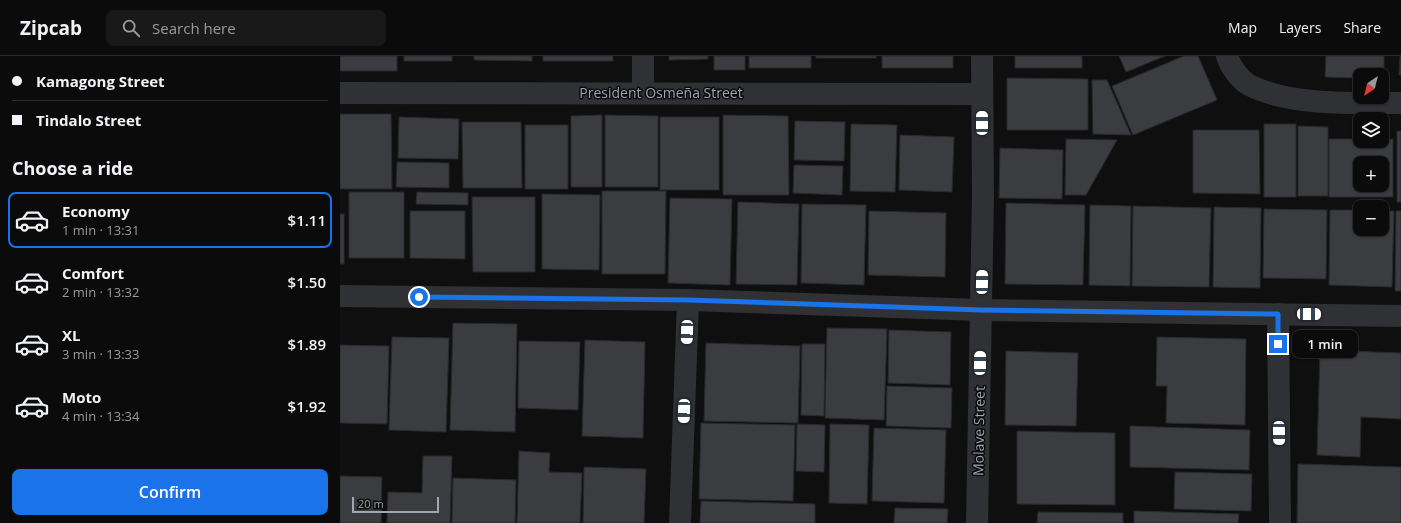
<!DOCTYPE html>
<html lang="en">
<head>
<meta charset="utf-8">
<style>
	:root { --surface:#0b0b0c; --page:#19191a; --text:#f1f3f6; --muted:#9a9b9d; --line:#2b2b2d; --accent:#1a73e8 }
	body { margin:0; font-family:"Open Sans",sans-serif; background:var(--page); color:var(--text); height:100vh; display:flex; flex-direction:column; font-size:15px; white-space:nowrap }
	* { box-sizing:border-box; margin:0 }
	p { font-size:13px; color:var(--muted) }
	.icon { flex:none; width:22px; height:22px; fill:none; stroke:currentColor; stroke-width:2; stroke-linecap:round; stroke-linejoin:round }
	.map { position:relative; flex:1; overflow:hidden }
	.details { display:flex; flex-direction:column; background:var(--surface); width:340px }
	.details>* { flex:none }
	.guide { display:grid; align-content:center; height:88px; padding:0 12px; background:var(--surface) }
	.needle { width:26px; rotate:215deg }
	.fabs { position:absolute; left:1013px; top:12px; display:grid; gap:8px }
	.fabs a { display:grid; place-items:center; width:36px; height:36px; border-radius:8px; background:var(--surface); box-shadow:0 1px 3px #0004,0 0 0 1px var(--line); font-size:20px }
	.scale { position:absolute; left:12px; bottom:10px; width:87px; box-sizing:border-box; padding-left:4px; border:2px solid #9fa6b2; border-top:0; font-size:11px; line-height:14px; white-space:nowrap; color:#9fa6b2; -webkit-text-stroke:3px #0a0a0b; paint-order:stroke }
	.end { position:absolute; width:18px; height:18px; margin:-9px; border:5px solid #1a73e8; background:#fff; box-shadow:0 0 0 2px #fff }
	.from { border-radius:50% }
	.bubble { position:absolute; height:28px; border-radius:8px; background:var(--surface); box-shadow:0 1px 3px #0004,0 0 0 1px var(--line); font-size:13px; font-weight:600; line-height:28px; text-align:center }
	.car { position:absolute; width:12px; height:24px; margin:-12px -6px; border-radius:5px; box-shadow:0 0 3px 1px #0007; background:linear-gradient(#fff 24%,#345 0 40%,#fff 0 76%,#345 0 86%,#fff 0) }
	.guide b { display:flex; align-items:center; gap:14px; height:38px; font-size:15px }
	.guide b+b { border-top:1px solid var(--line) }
	.guide i { width:10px; height:10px; background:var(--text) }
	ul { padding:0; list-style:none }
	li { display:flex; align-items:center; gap:12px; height:56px; margin:0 8px 6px; padding:0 4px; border:2px solid transparent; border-radius:8px }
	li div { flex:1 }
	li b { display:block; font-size:15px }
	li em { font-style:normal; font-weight:600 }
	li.current { border-color:var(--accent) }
	li>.icon { width:36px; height:36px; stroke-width:1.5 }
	h2 { padding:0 12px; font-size:18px; line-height:48px }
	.action { display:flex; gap:8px; margin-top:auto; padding:8px 12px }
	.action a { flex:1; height:46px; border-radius:8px; background:var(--accent); color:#fff; font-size:16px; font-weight:600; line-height:46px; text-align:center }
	header { display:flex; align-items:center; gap:24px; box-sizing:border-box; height:56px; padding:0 20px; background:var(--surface); border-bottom:1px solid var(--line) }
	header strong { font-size:19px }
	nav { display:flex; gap:22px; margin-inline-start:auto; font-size:14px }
	.search { width:280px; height:36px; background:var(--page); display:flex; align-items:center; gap:10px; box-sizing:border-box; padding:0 14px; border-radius:8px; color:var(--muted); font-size:15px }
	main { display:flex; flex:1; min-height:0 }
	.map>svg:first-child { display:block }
</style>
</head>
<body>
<header>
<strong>Zipcab</strong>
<div class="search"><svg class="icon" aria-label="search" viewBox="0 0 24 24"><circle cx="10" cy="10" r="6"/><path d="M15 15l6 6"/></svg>Search here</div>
<nav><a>Map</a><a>Layers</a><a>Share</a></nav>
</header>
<main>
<section class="details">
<div class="guide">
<b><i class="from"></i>Kamagong Street</b>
<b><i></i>Tindalo Street</b>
</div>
<h2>Choose a ride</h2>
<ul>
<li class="current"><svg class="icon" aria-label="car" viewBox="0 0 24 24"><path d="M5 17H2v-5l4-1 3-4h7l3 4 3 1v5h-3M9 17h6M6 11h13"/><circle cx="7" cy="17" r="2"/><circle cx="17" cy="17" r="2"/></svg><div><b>Economy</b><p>1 min · 13:31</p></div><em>$1.11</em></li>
<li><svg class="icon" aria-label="car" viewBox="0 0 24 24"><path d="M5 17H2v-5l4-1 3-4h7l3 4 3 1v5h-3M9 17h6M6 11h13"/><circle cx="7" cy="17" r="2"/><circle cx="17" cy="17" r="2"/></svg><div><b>Comfort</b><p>2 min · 13:32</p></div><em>$1.50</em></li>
<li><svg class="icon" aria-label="car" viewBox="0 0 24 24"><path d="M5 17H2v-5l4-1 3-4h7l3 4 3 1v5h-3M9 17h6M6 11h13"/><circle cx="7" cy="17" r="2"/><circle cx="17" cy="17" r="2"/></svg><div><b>XL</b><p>3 min · 13:33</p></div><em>$1.89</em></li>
<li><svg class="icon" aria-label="car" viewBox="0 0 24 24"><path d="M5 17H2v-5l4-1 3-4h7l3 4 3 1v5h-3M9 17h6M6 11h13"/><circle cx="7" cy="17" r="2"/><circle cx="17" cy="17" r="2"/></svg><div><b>Moto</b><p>4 min · 13:34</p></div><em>$1.92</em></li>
</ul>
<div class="action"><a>Confirm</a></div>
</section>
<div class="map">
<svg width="1061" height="467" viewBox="0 0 1061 467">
	<rect width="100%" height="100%" fill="#0f0f10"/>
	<g fill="#3b3c40" stroke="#29292c" fill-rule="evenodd">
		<rect x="0" y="0" width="57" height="15"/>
		<rect x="64" y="0" width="48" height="5"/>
		<path d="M134,0h58v5l-58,-1z"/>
		<rect x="203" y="0" width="70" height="5"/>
		<path d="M329,0h39v3l-39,1z"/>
		<rect x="374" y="0" width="31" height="14"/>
		<rect x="409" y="0" width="62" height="12"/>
		<rect x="476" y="0" width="60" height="2"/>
		<rect x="542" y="0" width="71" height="12"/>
		<rect x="675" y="0" width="67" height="12"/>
		<path d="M779,0h46l-39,16z"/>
		<path d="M844,0h14l19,44 -84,35 -21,-49z"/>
		<path d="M986,0h58v22h-2v-3h-22v3l-35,-1z"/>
		<path d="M1060,0h1v19h-2z"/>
		<path d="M667,22l81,1v51h-81z"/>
		<path d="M752,24h15l24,55 -38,-1z"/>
		<path d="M0,58h51l1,75h-52z"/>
		<path d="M262,59v72h-31v-71z"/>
		<path d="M265,59l53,1v71h-53z"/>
		<path d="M383,59l65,1 1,79h-66z"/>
		<path d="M59,61l60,2 -1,40 -60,-1z"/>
		<rect x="320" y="61" width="59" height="73"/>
		<path d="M455,65l50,1 -1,39 -50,-1z"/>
		<path d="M122,66h59l1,66h-59z"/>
		<path d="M511,68l46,1 -2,67 -45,-1z"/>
		<rect x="924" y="68" width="32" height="73"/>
		<rect x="185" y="69" width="43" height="64"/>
		<path d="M958,70l30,1v69h-30z"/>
		<path d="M853,74h66l1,64 -67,-1z"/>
		<rect x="1057" y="75" width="4" height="71"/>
		<path d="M560,79l54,2 -2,55 -53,-2z"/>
		<path d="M726,83l51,1 -31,55h-21z"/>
		<path d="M989,83h31v2l33,-2v58h-64zM1020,107h22v22h-22z"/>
		<path d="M660,92l63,2 -1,49 -63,-1z"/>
		<path d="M57,106l52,1v25l-53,-1z"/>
		<path d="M454,109l49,1 -1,29 -49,-2z"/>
		<path d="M262,135h64l-1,83h-63z"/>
		<rect x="9" y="136" width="55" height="66"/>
		<path d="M77,136l51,1v12l-52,-1z"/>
		<path d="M202,138l58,1 -1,75 -57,-1z"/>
		<path d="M132,141h63v75h-62z"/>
		<path d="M330,142l62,1 -2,86 -62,-2z"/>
		<path d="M398,146l61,2 -2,81 -61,-1z"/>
		<path d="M666,147l79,2 -2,80 -78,-1z"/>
		<path d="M462,148l64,1 -2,80 -63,-2z"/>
		<path d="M750,149l41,1 -1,80 -41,-1z"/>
		<path d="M793,150l78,2 -2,79 -77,-1z"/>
		<path d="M874,151l47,1 -1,80 -47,-1z"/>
		<path d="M924,153l63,1 -1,69 -63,-1z"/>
		<path d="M990,154h30v19h22v-18h12l-2,76 -63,-2z"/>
		<path d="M70,155h55v48l-55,-1z"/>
		<path d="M529,155l77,2 -1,64 -77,-2z"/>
		<path d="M1056,155h5v80h-6z"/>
		<rect x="0" y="158" width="4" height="50"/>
		<path d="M113,267l64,1 -2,108 -65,-2z"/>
		<path d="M487,272l60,1 -3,91 -59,-2z"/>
		<path d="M549,274l62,2 -1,53 -62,-2z"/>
		<path d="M52,281l57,1 -3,94 -57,-2z"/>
		<path d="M817,281l89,2 -1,86 -79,-2 1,-37h-11z"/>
		<path d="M245,284l60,2 -2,96 -61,-2z"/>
		<path d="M179,285l61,1 -2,68 -60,-2z"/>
		<path d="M366,287l94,3 -2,77 -94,-2z"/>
		<path d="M462,288h23l-1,72 -23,-1z"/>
		<path d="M0,289l49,1 -2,78 -47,-1z"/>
		<path d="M980,294l81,3v66l-40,-2 -1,40 -43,-2z"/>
		<path d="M666,295l72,2 -2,73 -71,-1z"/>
		<path d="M547,330l65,2 -1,40 -65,-2z"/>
		<path d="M361,367l94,2 -2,76 -94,-2z"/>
		<path d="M457,368l28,1 -1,47 -28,-1z"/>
		<path d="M490,368l39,1 -2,79 -38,-1z"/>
		<path d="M790,370l120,4 -1,40 -119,-3z"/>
		<path d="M534,372l72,2 -2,73 -72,-2z"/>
		<path d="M677,375l98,2v72l-98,-1z"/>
		<path d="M179,395l31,2 -1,19 33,1 -2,50h-63z"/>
		<path d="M83,400h29l-2,67h-63l1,-31 34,1z"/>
		<path d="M958,408l103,3v56h-104z"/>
		<path d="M244,411l62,2 -2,54h-61z"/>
		<path d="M835,416l77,2 -1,37 -77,-2z"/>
		<path d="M0,420l42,1 -1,46h-41z"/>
		<path d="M113,422l63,2 -1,43h-63z"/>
		<path d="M361,445l114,3v19h-115z"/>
		<path d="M555,452l53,1 -1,14h-53z"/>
		<path d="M794,455l105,3 -1,9h-104z"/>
		<path d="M698,456l85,1v10h-86z"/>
	</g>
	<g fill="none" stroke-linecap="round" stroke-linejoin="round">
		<g stroke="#303135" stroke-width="22">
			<path d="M887,0c3,10 13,24 22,29 41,21 107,18 152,18"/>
			<path d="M0,37l642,1"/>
			<path d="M303,37v-37"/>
			<path d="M0,240l348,4 293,10 420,6"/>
			<path d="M938,258l2,209"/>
			<path d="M340,467l8,-223"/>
			<path d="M637,467l6,-327 -1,-140"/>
		</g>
	</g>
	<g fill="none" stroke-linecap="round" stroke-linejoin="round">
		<path stroke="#1a73e8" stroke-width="5" d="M79,241l269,3 293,10 297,4v30"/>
	</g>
	<g text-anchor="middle" stroke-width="3" stroke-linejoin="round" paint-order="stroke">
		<g font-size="14" fill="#9fa6b2" stroke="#0a0a0b">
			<text x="321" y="42">President Osmeña Street</text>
			<text transform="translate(639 375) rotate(-89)" y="5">Molave Street</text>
		</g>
	</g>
</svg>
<div class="fabs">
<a><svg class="needle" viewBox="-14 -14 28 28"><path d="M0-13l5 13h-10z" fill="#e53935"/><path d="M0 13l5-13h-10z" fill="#9a9b9d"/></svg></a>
<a><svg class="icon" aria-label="layers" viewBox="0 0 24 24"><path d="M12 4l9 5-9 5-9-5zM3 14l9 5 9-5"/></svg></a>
<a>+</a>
<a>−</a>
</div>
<div class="scale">20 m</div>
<i class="end from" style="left:79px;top:241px"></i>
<i class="end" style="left:938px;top:288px"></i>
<div class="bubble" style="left:952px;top:274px;width:66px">1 min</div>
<i class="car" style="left:642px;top:67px;rotate:0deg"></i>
<i class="car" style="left:642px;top:226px;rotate:1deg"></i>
<i class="car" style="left:969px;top:258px;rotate:91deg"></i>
<i class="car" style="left:347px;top:276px;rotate:182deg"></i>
<i class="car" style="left:640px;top:307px;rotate:1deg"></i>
<i class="car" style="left:344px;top:355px;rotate:182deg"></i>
<i class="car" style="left:939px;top:377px;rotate:179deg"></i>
</div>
</main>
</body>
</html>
